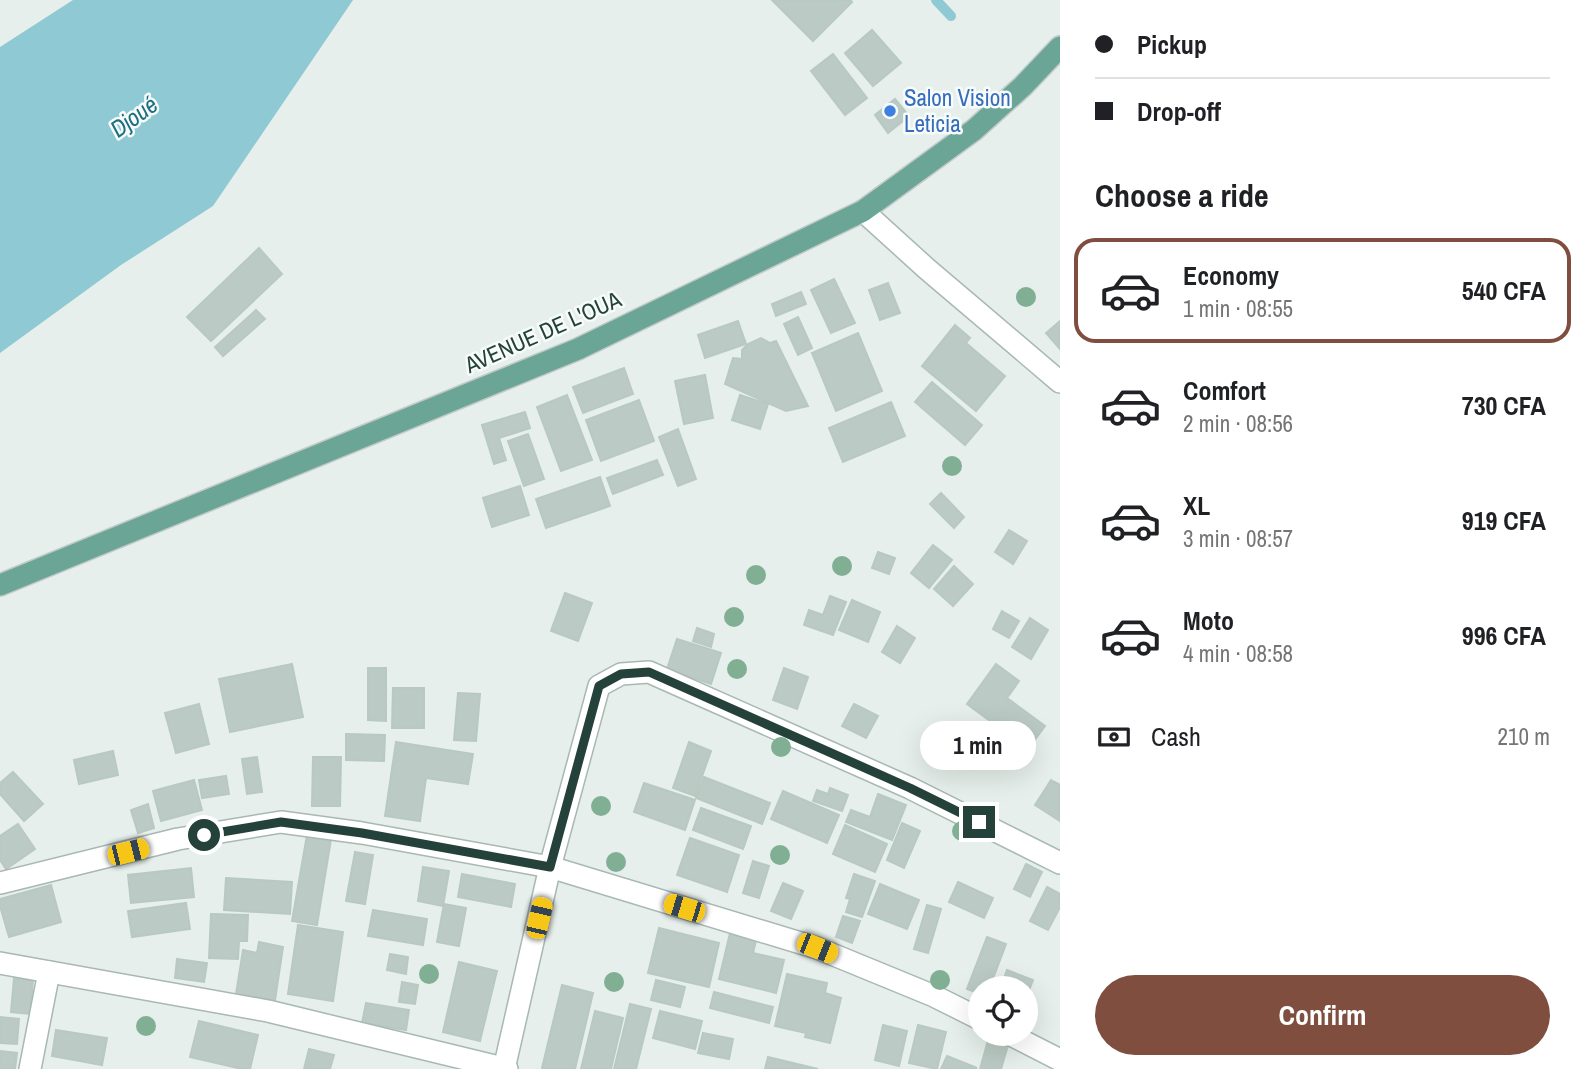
<!DOCTYPE html>
<html lang="en">
<head>
<meta charset="utf-8">
<style>
	:root { --surface:#fff; --page:#f2f2f2; --text:#202124; --muted:#757577; --line:#e0e0e0; --accent:#7f4e3f }
	body { margin:0; font-family:"Archivo Narrow",sans-serif; background:var(--page); color:var(--text); height:100vh; display:flex; flex-direction:column; font-size:26px; white-space:nowrap }
	* { box-sizing:border-box; margin:0 }
	p { font-size:23px; color:var(--muted) }
	.icon { flex:none; width:38px; height:38px; fill:none; stroke:currentColor; stroke-width:2; stroke-linecap:round; stroke-linejoin:round }
	.map { position:relative; flex:1; overflow:hidden }
	.details { display:flex; flex-direction:column; background:var(--surface); width:525px }
	.details>* { flex:none }
	.top-card { display:grid; align-content:center; height:154px; padding:0 35px; background:var(--surface) }
	.tools { position:absolute; left:968px; top:976px; display:grid; gap:14px }
	.tools a { display:grid; place-items:center; width:70px; height:70px; border-radius:50%; background:var(--surface); box-shadow:0 7px 28px #0002; font-size:35px }
	.end { position:absolute; width:32px; height:32px; margin:-16px; border:9px solid #24423a; background:#fff; box-shadow:0 0 0 4px #fff }
	.from { border-radius:50% }
	.bubble { position:absolute; height:49px; border-radius:24px; background:var(--surface); box-shadow:0 7px 28px #0002; font-size:23px; font-weight:700; line-height:49px; text-align:center }
	.car { position:absolute; width:21px; height:42px; margin:-21px -10px; border-radius:9px; box-shadow:0 0 5px 2px #0007; background:linear-gradient(#f5c518 24%,#345 0 40%,#f5c518 0 76%,#345 0 86%,#f5c518 0) }
	.top-card b { display:flex; align-items:center; gap:24px; height:66px; font-size:26px }
	.top-card b+b { border-top:2px solid var(--line) }
	.top-card i { width:18px; height:18px; background:var(--text) }
	ul { padding:0; list-style:none }
	li { display:flex; align-items:center; gap:21px; height:105px; margin:0 14px 10px; padding:0 21px; border:4px solid transparent; border-radius:21px }
	li div { flex:1 }
	li b { display:block; font-size:26px }
	li em { font-style:normal; font-weight:700 }
	li.on { border-color:var(--accent) }
	li>.icon { width:63px; height:63px; stroke-width:1.5 }
	h2 { padding:0 35px; font-size:32px; line-height:84px }
	.pay { display:flex; align-items:center; gap:18px; height:77px; padding:0 35px; font-size:26px }
	.pay p { margin-inline-start:auto }
	.action { display:flex; gap:14px; margin-top:auto; padding:14px 35px }
	.action a { flex:1; height:80px; border-radius:42px; background:var(--accent); color:#fff; font-size:28px; font-weight:700; line-height:80px; text-align:center }
	main { display:flex; flex:1; min-height:0 }
	.map>svg:first-child { display:block }
</style>
</head>
<body>
<main>
<div class="map">
<svg width="1060" height="1069" viewBox="0 0 1060 1069">
	<rect width="100%" height="100%" fill="#e6efeb"/>
	<path fill="#8ec9d4" d="M73,0h280l-140,206 -92,59 -121,88v-306z"/>
	<g fill="none" stroke-linecap="round" stroke-linejoin="round">
		<path stroke="#8ec9d4" stroke-width="10" d="M936,0l15,16"/>
	</g>
	<g fill="#bbcac4" stroke="#b8c9c2" stroke-width="2">
		<path d="M772,0h78l2,2 -39,39z"/>
		<path d="M872,30l29,33 -28,23 -28,-33z"/>
		<path d="M833,54l34,44 -22,17 -34,-44z"/>
		<path d="M895,99l14,17 -21,17 -13,-18z"/>
		<path d="M259,248l23,26 -71,67 -24,-24z"/>
		<path d="M834,279l21,44 -24,10 -20,-43z"/>
		<path d="M888,283l12,30 -20,7 -11,-30z"/>
		<path d="M801,292l5,12 -30,12 -4,-12z"/>
		<path d="M256,310l9,9 -42,37 -8,-9z"/>
		<path d="M798,317l14,31 -14,7 -14,-31z"/>
		<path d="M738,321l8,23 -41,14 -7,-23z"/>
		<path d="M1060,321v28l-14,-16z"/>
		<path d="M955,325l15,13 -4,5 39,33 -29,35 -54,-45z"/>
		<path d="M858,333l24,58 -46,20 -24,-58z"/>
		<path d="M761,338l9,5 6,-2 32,65 -22,5 -61,-27 8,-26 9,1v-9l6,-6z"/>
		<path d="M624,368l9,26 -50,19 -10,-26z"/>
		<path d="M705,375l8,43 -29,6 -9,-43z"/>
		<path d="M932,382l50,43 -17,20 -50,-43z"/>
		<path d="M567,395l25,65 -31,11 -24,-64z"/>
		<path d="M740,395l28,9 -8,25 -28,-9z"/>
		<path d="M639,400l15,41 -53,20 -15,-41z"/>
		<path d="M891,402l14,34 -62,26 -14,-34z"/>
		<path d="M525,412l5,16 -31,10 7,22 -12,4 -12,-39z"/>
		<path d="M678,429l18,50 -18,7 -19,-49z"/>
		<path d="M528,434l16,45 -20,7 -16,-45z"/>
		<path d="M657,460l6,15 -50,19 -6,-16z"/>
		<path d="M600,477l10,29 -64,22 -10,-29z"/>
		<path d="M520,486l9,29 -37,12 -9,-29z"/>
		<path d="M941,493l23,24 -10,11 -24,-24z"/>
		<path d="M1009,530l18,11 -14,23 -18,-12z"/>
		<path d="M933,545l19,15 -23,28 -18,-15z"/>
		<path d="M878,552l17,6 -6,16 -17,-6z"/>
		<path d="M954,566l19,18 -20,22 -19,-17z"/>
		<path d="M565,593l27,10 -14,38 -27,-10z"/>
		<path d="M830,596l16,6 -13,33 -29,-10 5,-15 14,5z"/>
		<path d="M852,600l28,12 -12,30 -29,-12z"/>
		<path d="M1002,611l17,10 -10,17 -16,-9z"/>
		<path d="M1030,618l18,12 -17,29 -19,-12z"/>
		<path d="M897,626l18,12 -15,25 -18,-11z"/>
		<path d="M697,628l17,6 -3,13 -18,-6z"/>
		<path d="M677,639l44,14 -10,31 -44,-15z"/>
		<path d="M292,664l11,53 -73,15 -11,-53z"/>
		<path d="M996,664l23,17 -12,17 38,28 -17,23 -61,-45z"/>
		<path d="M368,668h18v53l-18,-1z"/>
		<path d="M784,668l24,9 -11,32 -24,-9z"/>
		<path d="M393,688h31v40h-32z"/>
		<path d="M458,693l22,1 -4,47 -22,-1z"/>
		<path d="M199,704l10,40 -33,9 -11,-40z"/>
		<path d="M854,704l24,12 -12,22 -24,-12z"/>
		<path d="M956,726l32,16 -14,27 -32,-16z"/>
		<path d="M346,734l39,1 -1,26 -38,-1z"/>
		<path d="M396,742l77,12 -5,30 -42,-6 -6,43 -35,-5z"/>
		<path d="M689,742l22,9 -16,45 -22,-8z"/>
		<path d="M113,751l5,24 -39,9 -5,-24z"/>
		<path d="M257,757l5,35 -15,2 -5,-35z"/>
		<path d="M313,757h28l-1,49h-28z"/>
		<path d="M13,772l30,32 -19,17 -24,-27v-11z"/>
		<path d="M226,776l3,18 -27,4 -3,-18z"/>
		<path d="M704,777l66,26 -8,21 -66,-26z"/>
		<path d="M194,780l8,30 -41,11 -8,-30z"/>
		<path d="M1051,780l9,5v36l-25,-16z"/>
		<path d="M644,783l51,17 -10,30 -51,-18z"/>
		<path d="M830,788l18,7 -6,16 -29,-10 4,-11 11,4z"/>
		<path d="M783,791l56,24 -12,28 -56,-24z"/>
		<path d="M878,794l28,11 -14,35 -46,-18 5,-12 19,7z"/>
		<path d="M148,804l6,24 -16,5 -7,-23z"/>
		<path d="M701,808l50,18 -8,23 -50,-19z"/>
		<path d="M902,823l18,8 -16,37 -17,-8z"/>
		<path d="M18,824l17,25 -29,20 -6,-9v-24z"/>
		<path d="M845,825l42,19 -12,28 -42,-18z"/>
		<path d="M307,835l24,4 -14,86 -25,-4z"/>
		<path d="M690,838l49,17 -12,37 -50,-17z"/>
		<path d="M355,852l18,3 -8,49 -19,-3z"/>
		<path d="M753,861l16,5 -10,32 -16,-5z"/>
		<path d="M1026,864l16,8 -12,25 -16,-8z"/>
		<path d="M423,867l26,4 -6,35 -25,-5z"/>
		<path d="M191,868l3,29 -63,6 -3,-28z"/>
		<path d="M462,874l53,10 -4,23 -53,-10z"/>
		<path d="M854,874l21,7 -13,36 -16,-5 4,-13 -4,-1z"/>
		<path d="M226,878l66,4 -2,32 -66,-4z"/>
		<path d="M958,882l35,16 -9,20 -35,-16z"/>
		<path d="M783,883l20,8 -12,28 -20,-8z"/>
		<path d="M880,884l39,16 -12,29 -39,-15z"/>
		<path d="M51,885l10,37 -52,15 -9,-31v-7z"/>
		<path d="M1047,887l13,7v13l-12,23 -18,-9z"/>
		<path d="M186,903l4,26 -58,8 -4,-26z"/>
		<path d="M444,904l22,4 -7,38 -22,-4z"/>
		<path d="M927,905l14,4 -13,44 -14,-4z"/>
		<path d="M373,910l54,9 -4,26 -55,-9z"/>
		<path d="M211,914l37,1 -1,26h-8l-1,18 -29,-1z"/>
		<path d="M843,916l17,5 -8,22 -16,-6z"/>
		<path d="M298,925l45,7 -10,69 -45,-7z"/>
		<path d="M659,928l60,15 -10,44 -61,-14z"/>
		<path d="M731,929l26,7 -4,17 31,7 -8,33 -57,-14z"/>
		<path d="M987,937l19,7 -17,45h-9v5l-13,-5z"/>
		<path d="M259,942l24,5 -8,53 -39,-6 7,-44 14,3z"/>
		<path d="M390,954l18,3 -2,17 -19,-4z"/>
		<path d="M177,959l30,4 -3,19 -29,-4z"/>
		<path d="M459,962l38,9 -17,70 -37,-9z"/>
		<path d="M1007,970l26,10 -7,18v-9h-26z"/>
		<path d="M787,974l40,9 -2,10 16,5 -11,45 -25,-6 1,-4 -31,-7z"/>
		<path d="M14,978l19,2 -3,34 -19,-2z"/>
		<path d="M656,980l29,7 -5,20 -29,-7z"/>
		<path d="M402,982l16,3 -3,19 -16,-2z"/>
		<path d="M562,985l31,8 -18,76h-30l-3,-1z"/>
		<path d="M714,992l59,15 -4,16 -59,-15z"/>
		<path d="M366,1003l43,7 -3,20 -44,-7z"/>
		<path d="M630,1004l21,5 -15,60h-22z"/>
		<path d="M595,1011l28,7 -12,51h-30z"/>
		<path d="M660,1011l42,10 -7,28 -42,-11z"/>
		<path d="M0,1017l19,2 -2,25 -17,-1z"/>
		<path d="M199,1021l59,14 -8,34h-8l-52,-12z"/>
		<path d="M883,1025l24,6 -8,35 -24,-6z"/>
		<path d="M918,1025l28,7 -9,37 -28,-6z"/>
		<path d="M56,1030l51,8 -5,27 -50,-9z"/>
		<path d="M703,1033l30,6 -4,20 -31,-6z"/>
		<path d="M989,1037l20,5 -8,27h-21z"/>
		<path d="M309,1049l25,6 -4,14h-26z"/>
		<path d="M0,1051l17,2 -2,16h-15z"/>
		<path d="M947,1056l30,12 -36,1z"/>
		<path d="M768,1057l50,12h-53z"/>
	</g>
	<g fill="none" stroke-linecap="round" stroke-linejoin="round">
		<defs>
			<g id="minor">
				<path d="M863,211l64,58 133,113"/>
				<path d="M0,883l178,-44 103,-17 81,11 188,34 267,81 117,48 46,23"/>
				<path d="M0,963l268,48 239,58"/>
				<path d="M1009,1034l51,26"/>
				<path d="M30,1069l19,-97"/>
				<path d="M504,1069l46,-202 49,-181 22,-12 28,-2 261,116 150,75"/>
			</g>
			<path id="major" d="M0,585l578,-236 285,-138 111,-81 49,-44 37,-39"/>
		</defs>
		<use href="#minor" stroke="#a8b8b2" stroke-width="24"/>
		<use href="#major" stroke="#c2cac8" stroke-width="24"/>
		<use href="#minor" stroke="#fff" stroke-width="21"/>
		<use href="#major" stroke="#6aa596" stroke-width="21"/>
	</g>
	<g fill="#80af93">
		<circle cx="1026" cy="297" r="10"/>
		<circle cx="952" cy="466" r="10"/>
		<circle cx="842" cy="566" r="10"/>
		<circle cx="756" cy="575" r="10"/>
		<circle cx="734" cy="617" r="10"/>
		<circle cx="737" cy="669" r="10"/>
		<circle cx="781" cy="747" r="10"/>
		<circle cx="601" cy="806" r="10"/>
		<circle cx="962" cy="831" r="10"/>
		<circle cx="780" cy="855" r="10"/>
		<circle cx="616" cy="862" r="10"/>
		<circle cx="429" cy="974" r="10"/>
		<circle cx="940" cy="980" r="10"/>
		<circle cx="614" cy="982" r="10"/>
		<circle cx="146" cy="1026" r="10"/>
	</g>
	<g fill="none" stroke-linecap="round" stroke-linejoin="round">
		<path stroke="#24423a" stroke-width="9" d="M204,835l77,-13 81,11 188,34 49,-181 22,-12 28,-2 261,116 69,34"/>
	</g>
	<circle fill="#3f7fe0" stroke="#f7fbf9" stroke-width="2.5" cx="890" cy="111" r="7"/>
	<g text-anchor="middle" stroke-width="5" stroke-linejoin="round" paint-order="stroke">
		<g font-size="23" fill="#366cbe" stroke="#f7fbf9" text-anchor="start">
			<text x="904" y="106">Salon Vision<tspan x="904" dy="26">Leticia</tspan></text>
		</g>
		<g font-size="23" fill="#24423a" stroke="#f7fbf9">
			<text transform="translate(543 332) rotate(-24)" y="8">AVENUE DE L'OUA</text>
		</g>
		<g font-size="24" font-style="italic" fill="#1c6f80" stroke="#f7fbf9">
			<text transform="translate(134 117) rotate(-36)" y="8">Djoué</text>
		</g>
	</g>
</svg>
<div class="tools">
<a><svg class="icon" aria-label="locate" viewBox="0 0 24 24"><circle cx="12" cy="12" r="6"/><path d="M12 2v4M12 18v4M2 12h4M18 12h4"/></svg></a>
</div>
<i class="end from" style="left:204px;top:835px"></i>
<i class="end" style="left:979px;top:822px"></i>
<div class="bubble" style="left:920px;top:721px;width:116px">1 min</div>
<i class="car" style="left:128px;top:852px;rotate:76deg"></i>
<i class="car" style="left:684px;top:908px;rotate:287deg"></i>
<i class="car" style="left:539px;top:918px;rotate:13deg"></i>
<i class="car" style="left:817px;top:948px;rotate:112deg"></i>
</div>
<section class="details">
<div class="top-card">
<b><i class="from"></i>Pickup</b>
<b><i></i>Drop-off</b>
</div>
<h2>Choose a ride</h2>
<ul>
<li class="on"><svg class="icon" aria-label="car" viewBox="0 0 24 24"><path d="M5 17H2v-5l4-1 3-4h7l3 4 3 1v5h-3M9 17h6M6 11h13"/><circle cx="7" cy="17" r="2"/><circle cx="17" cy="17" r="2"/></svg><div><b>Economy</b><p>1 min · 08:55</p></div><em>540 CFA</em></li>
<li><svg class="icon" aria-label="car" viewBox="0 0 24 24"><path d="M5 17H2v-5l4-1 3-4h7l3 4 3 1v5h-3M9 17h6M6 11h13"/><circle cx="7" cy="17" r="2"/><circle cx="17" cy="17" r="2"/></svg><div><b>Comfort</b><p>2 min · 08:56</p></div><em>730 CFA</em></li>
<li><svg class="icon" aria-label="car" viewBox="0 0 24 24"><path d="M5 17H2v-5l4-1 3-4h7l3 4 3 1v5h-3M9 17h6M6 11h13"/><circle cx="7" cy="17" r="2"/><circle cx="17" cy="17" r="2"/></svg><div><b>XL</b><p>3 min · 08:57</p></div><em>919 CFA</em></li>
<li><svg class="icon" aria-label="car" viewBox="0 0 24 24"><path d="M5 17H2v-5l4-1 3-4h7l3 4 3 1v5h-3M9 17h6M6 11h13"/><circle cx="7" cy="17" r="2"/><circle cx="17" cy="17" r="2"/></svg><div><b>Moto</b><p>4 min · 08:58</p></div><em>996 CFA</em></li>
</ul>
<div class="pay"><svg class="icon" aria-label="cash" viewBox="0 0 24 24"><path d="M3 7h18v10H3z"/><circle cx="12" cy="12" r="2"/></svg>Cash<p>210 m</p></div>
<div class="action"><a>Confirm</a></div>
</section>
</main>
</body>
</html>
